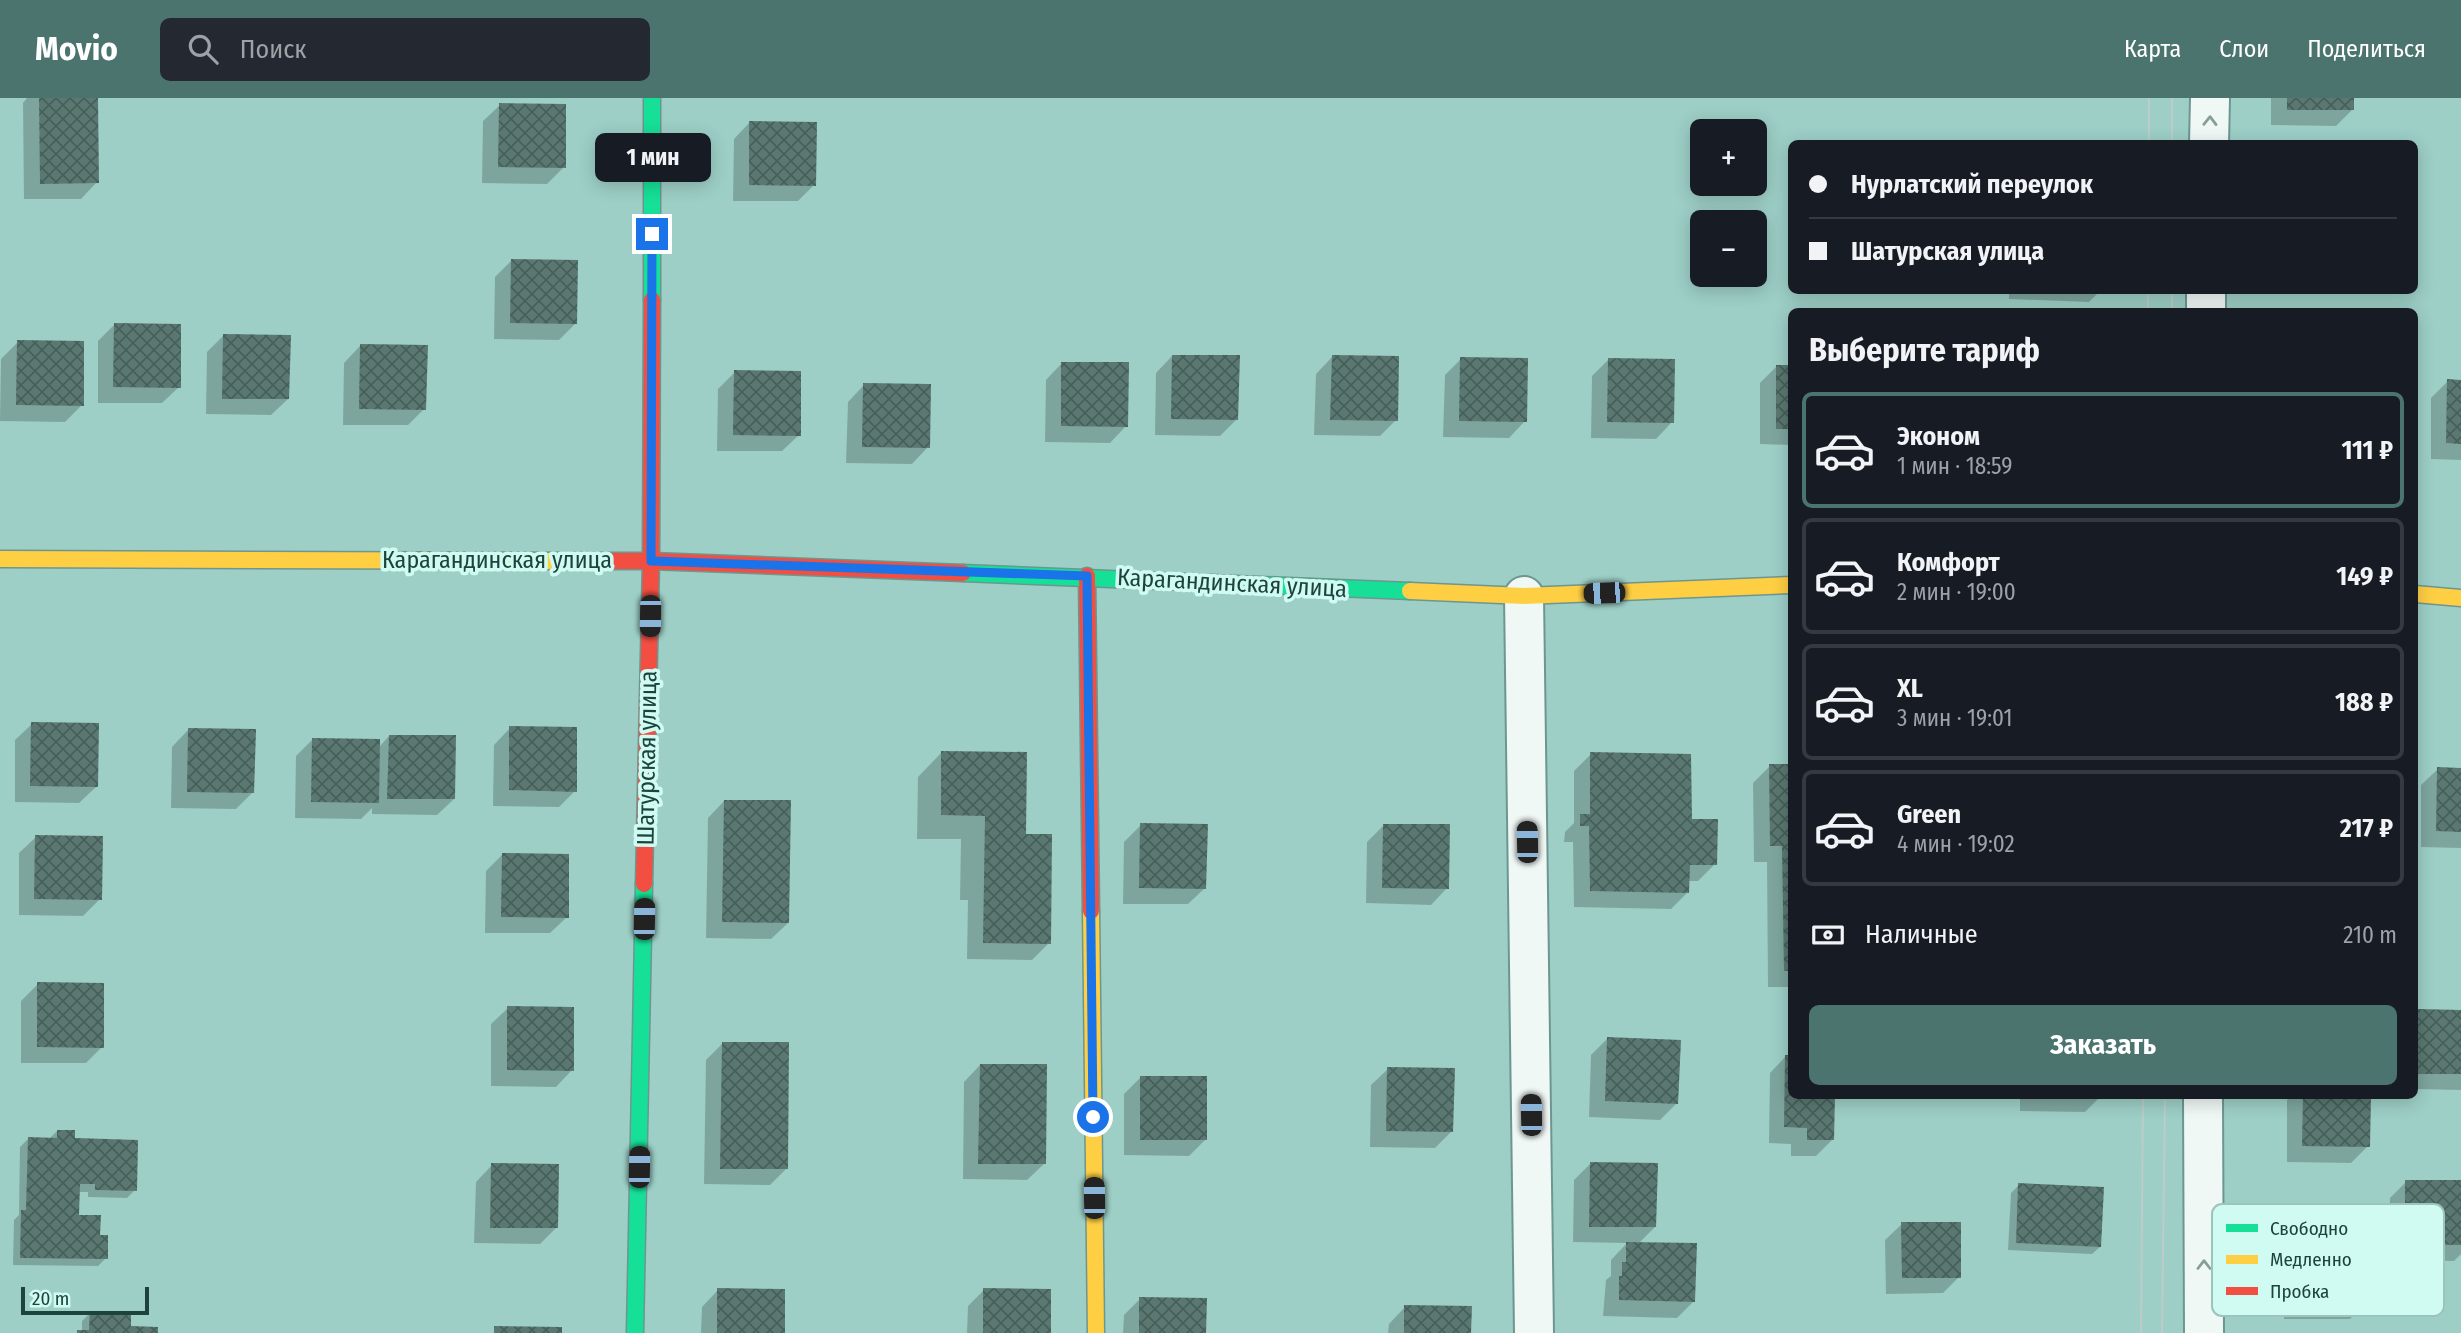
<!DOCTYPE html>
<html lang="ru">
<head>
<meta charset="utf-8">
<style>
	:root { --surface:#171b24; --page:#242831; --text:#f1f3f6; --muted:#9ea1a6; --line:#363941; --accent:#4a746d }
	body { margin:0; font-family:"Fira Sans Condensed",sans-serif; background:var(--page); color:var(--text); height:100vh; display:flex; flex-direction:column; font-size:26px; white-space:nowrap }
	* { box-sizing:border-box; margin:0 }
	p { font-size:23px; color:var(--muted) }
	.icon { flex:none; width:38px; height:38px; fill:none; stroke:currentColor; stroke-width:2; stroke-linecap:round; stroke-linejoin:round }
	.map { position:relative; flex:1; overflow:hidden }
	.side { position:absolute; left:1788px; top:210px; width:630px; height:791px; display:flex; flex-direction:column; background:var(--surface); border-radius:10px; box-shadow:0 4px 18px #0003 }
	.side>* { flex:none }
	.top-card { position:absolute; left:1788px; top:42px; width:630px; height:154px; border-radius:10px; box-shadow:0 4px 18px #0003; display:grid; align-content:center; height:154px; padding:0 21px; background:var(--surface) }
	.controls { position:absolute; left:1690px; top:21px; display:grid; gap:14px }
	.controls a { display:grid; place-items:center; width:77px; height:77px; border-radius:10px; background:var(--surface); box-shadow:0 4px 18px #0003; font-size:35px }
	.scale { position:absolute; left:21px; bottom:18px; width:128px; box-sizing:border-box; padding-left:7px; border:4px solid #1d433d; border-top:0; font-size:19px; line-height:24px; white-space:nowrap; color:#1d433d; -webkit-text-stroke:5px #d0fbf3; paint-order:stroke }
	.end { position:absolute; width:32px; height:32px; margin:-16px; border:9px solid #1a73e8; background:#fff; box-shadow:0 0 0 4px #fff }
	.from { border-radius:50% }
	.bubble { position:absolute; height:49px; border-radius:10px; background:var(--surface); box-shadow:0 4px 18px #0003; font-size:23px; font-weight:700; line-height:49px; text-align:center }
	.car { position:absolute; width:21px; height:42px; margin:-21px -10px; border-radius:9px; box-shadow:0 0 5px 2px #0007; background:linear-gradient(#222 24%,#8ab4d8 0 40%,#222 0 76%,#8ab4d8 0 86%,#222 0) }
	.top-card b { display:flex; align-items:center; gap:24px; height:66px; font-size:26px }
	.top-card b+b { border-top:2px solid var(--line) }
	.top-card i { width:18px; height:18px; background:var(--text) }
	ul { padding:0; list-style:none }
	li { display:flex; align-items:center; gap:21px; height:116px; margin:0 14px 10px; padding:0 7px; border:4px solid var(--line); border-radius:10px }
	li div { flex:1 }
	li b { display:block; font-size:26px }
	li em { font-style:normal; font-weight:700 }
	li.on { border-color:var(--accent) }
	li>.icon { width:63px; height:63px; stroke-width:1.5 }
	h2 { padding:0 21px; font-size:32px; line-height:84px }
	.pay { display:flex; align-items:center; gap:18px; height:77px; padding:0 21px; font-size:26px }
	.pay p { margin-inline-start:auto }
	.action { display:flex; gap:14px; margin-top:auto; padding:14px 21px }
	.action a { flex:1; height:80px; border-radius:10px; background:var(--accent); color:#fff; font-size:28px; font-weight:700; line-height:80px; text-align:center }
	header { display:flex; align-items:center; gap:42px; box-sizing:border-box; height:98px; padding:0 35px; background:var(--accent); color:#fff }
	header strong { font-size:33px }
	nav { display:flex; gap:38px; margin-inline-start:auto; font-size:24px }
	.search { width:490px; height:63px; background:var(--page); display:flex; align-items:center; gap:18px; box-sizing:border-box; padding:0 24px; border-radius:10px; color:var(--muted); font-size:26px }
	.map>svg:first-child { display:block }
</style>
</head>
<body>
<header>
<strong>Movio</strong>
<div class="search"><svg class="icon" aria-label="search" viewBox="0 0 24 24"><circle cx="10" cy="10" r="6"/><path d="M15 15l6 6"/></svg>Поиск</div>
<nav><a>Карта</a><a>Слои</a><a>Поделиться</a></nav>
</header>
<div class="map">
<svg width="2461" height="1235" viewBox="0 0 2461 1235">
	<defs>
		<pattern id="building-cross-hatch" width="8" height="8" patternUnits="userSpaceOnUse" patternTransform="scale(1.75)"><rect width="8" height="8" fill="#5a7871"/><path d="M0 0l8 8M0 8l8-8" fill="none" stroke="#465f59"/></pattern>
	</defs>
	<rect width="100%" height="100%" fill="#9dcfc6"/>
	<g fill="#0003">
		<path d="M27,0h69l1,84 -16,17h-57l-1,-96z"/>
		<path d="M2271,0h81v12l-16,16 -65,-1z"/>
		<path d="M500,7l64,62 -17,17 -65,-1 1,-62z"/>
		<path d="M750,24l64,63 -16,16h-65l1,-62z"/>
		<path d="M512,162l64,63 -17,17 -65,-1 1,-62z"/>
		<path d="M2009,192h92l-12,12 -80,-3z"/>
		<path d="M115,226l64,63 -17,16h-64v-62z"/>
		<path d="M223,238l65,63 -17,16 -65,-1 1,-62z"/>
		<path d="M18,244l64,63 -17,17 -65,-1 1,-62z"/>
		<path d="M360,248l64,63 -16,16h-65l1,-62z"/>
		<path d="M1172,258l65,63 -17,17 -65,-1 1,-62z"/>
		<path d="M1332,259l64,63 -16,16 -66,-1 2,-61z"/>
		<path d="M1461,261l64,62 -16,17 -66,-1 2,-62z"/>
		<path d="M1608,262l64,62 -16,17 -65,-1 1,-62z"/>
		<path d="M1062,265l64,63 -16,17 -65,-1 1,-62z"/>
		<path d="M1777,268h15v79l-32,-1v-61z"/>
		<path d="M735,274l64,63 -17,16h-65l1,-62z"/>
		<path d="M2448,283h13v79l-30,-1v-61z"/>
		<path d="M864,287l64,62 -16,17 -66,-1 2,-61z"/>
		<path d="M32,626l64,63 -17,16 -64,-1v-62z"/>
		<path d="M510,630l65,63 -16,16 -66,-1 1,-61z"/>
		<path d="M188,632l64,63 -16,16 -65,-1 1,-61z"/>
		<path d="M389,638l65,63 -17,16 -65,-1v-6l-11,11 -66,-1 1,-62 16,-16 66,8z"/>
		<path d="M942,654l82,83 25,108 -17,17 -65,-1 1,-59h-8l1,-61h-44l1,-62z"/>
		<path d="M1591,656l99,67 25,43 -17,17h-10v11l-17,17 -97,-2 -1,-65h-9l1,-10 9,-9v-52z"/>
		<path d="M1770,668h22v221h-24l-1,-125h-13l-1,-79z"/>
		<path d="M2438,671h23v79l-40,-1v-62z"/>
		<path d="M724,703l64,122 -17,16 -65,-1 2,-120z"/>
		<path d="M1141,727l64,63 -17,16h-65l1,-62z"/>
		<path d="M1384,727l63,63 -16,17 -65,-2 1,-61z"/>
		<path d="M36,739l64,62 -17,17 -64,-1v-62z"/>
		<path d="M503,756l64,63 -17,16h-65l1,-62z"/>
		<path d="M38,886l64,63 -16,16h-65v-62z"/>
		<path d="M508,910l64,62 -16,17 -65,-1v-62z"/>
		<path d="M2419,913h42v79l-46,-1v-75z"/>
		<path d="M1608,940l69,65 -17,17 -71,-3 2,-62z"/>
		<path d="M723,945l63,126 -16,16 -66,-1 2,-124z"/>
		<path d="M1786,958h6v40h41v43l-17,17h-25v-12l-22,-1 1,-70z"/>
		<path d="M980,967l64,99 -17,16 -64,-1 1,-97z"/>
		<path d="M1388,971l64,62 -17,17 -65,-1 1,-62z"/>
		<path d="M1141,979l64,63 -16,16 -65,-1v-61z"/>
		<path d="M2020,998h81l-16,16 -65,-1z"/>
		<path d="M2292,998h77l-1,50 -17,17 -64,-1v-62z"/>
		<path d="M57,1033l17,9 61,50 -8,8 -39,-1v-5h-10l-1,25 21,20 8,21 -8,8 -85,-1 1,-45 5,-5 1,-68 8,-8h21z"/>
		<path d="M1590,1066l65,63 -17,17 55,58 -16,16 -74,-2 3,-36 5,-4v-16l16,-17 -54,-1 1,-62z"/>
		<path d="M492,1067l64,63 -16,16 -66,-1 2,-61z"/>
		<path d="M2406,1084h55v72l-7,7 -65,-1 1,-62z"/>
		<path d="M2019,1087l81,62 -8,7 -84,-4 3,-57z"/>
		<path d="M1902,1126l57,53 -16,16 -57,1 -1,-54z"/>
		<path d="M2302,1142l64,63 -16,16h-66l2,-62z"/>
		<path d="M718,1192l65,43h-82l1,-26z"/>
		<path d="M984,1192l65,43h-82l1,-27z"/>
		<path d="M1140,1201l65,34h-82l1,-18z"/>
		<path d="M1405,1209l65,26h-82l1,-9z"/>
		<path d="M90,1215l39,15 27,5h-80l6,-1v-11z"/>
	</g>
	<g fill="url(#building-cross-hatch)">
		<path d="M39,0h59l1,85 -59,1z"/>
		<rect x="2287" y="0" width="67" height="12"/>
		<path d="M499,5l67,1v64l-68,-1z"/>
		<path d="M749,23l68,1 -1,64 -67,-1z"/>
		<path d="M511,161l67,1 -1,64 -67,-1z"/>
		<path d="M114,225l67,1v64l-68,-1z"/>
		<path d="M223,236l68,1 -2,64h-67z"/>
		<path d="M17,242l67,1v65l-68,-1z"/>
		<path d="M360,246l68,1 -2,65 -67,-1z"/>
		<path d="M1172,257h68l-2,65 -67,-1z"/>
		<path d="M1332,257l67,1 -1,65 -68,-1z"/>
		<path d="M1460,259l68,1 -1,64 -68,-1z"/>
		<path d="M1608,260l67,1 -1,64 -67,-1z"/>
		<path d="M1061,264h68l-1,65 -67,-1z"/>
		<rect x="1776" y="267" width="16" height="64"/>
		<path d="M734,272l67,1v65l-68,-1z"/>
		<path d="M2447,281l14,1v64l-15,-1z"/>
		<path d="M863,285l68,1 -1,64 -68,-1z"/>
		<path d="M31,624l68,1 -1,64 -68,-1z"/>
		<path d="M509,628l68,1v65l-68,-2z"/>
		<path d="M188,630l68,1 -2,64 -67,-1z"/>
		<path d="M389,637h67l-1,64h-68z"/>
		<path d="M312,640l68,1 -1,64 -68,-1z"/>
		<path d="M941,653l86,1 -1,82h26l-1,110 -68,-1 2,-127 -44,-1z"/>
		<path d="M1590,654l101,2 1,65h26l-1,46h-27l-1,28 -99,-2 -1,-65h-9v-12h10z"/>
		<path d="M1769,666h23v207h-8l-2,-125h-12z"/>
		<path d="M2437,669l24,1v64l-25,-1z"/>
		<path d="M724,702h67l-2,123 -67,-1z"/>
		<path d="M1140,725l68,1 -2,65 -67,-1z"/>
		<path d="M1383,726h67l-1,65 -67,-1z"/>
		<path d="M35,737l68,1 -1,64 -68,-1z"/>
		<path d="M502,755l67,1v64l-68,-1z"/>
		<path d="M37,884l67,1v65l-67,-1z"/>
		<path d="M507,908l67,1v64l-67,-1z"/>
		<path d="M2418,911l43,1v64h-44z"/>
		<path d="M1607,939l74,3 -3,64 -73,-3z"/>
		<path d="M722,944h67l-1,127h-68z"/>
		<path d="M1785,957h7v41h43l-1,44h-27v-12l-23,-1z"/>
		<path d="M980,966h67l-1,100h-68z"/>
		<path d="M1387,969l68,1 -2,64 -67,-1z"/>
		<rect x="1140" y="978" width="67" height="64"/>
		<path d="M2303,998h68l-1,51 -68,-1z"/>
		<path d="M57,1032h18v8l63,2 -1,51 -42,-1v-6h-15l-1,31h22l-1,20h8v24l-88,-1 1,-48h5l2,-73 29,1z"/>
		<path d="M1590,1064l68,1 -2,64h-67z"/>
		<path d="M491,1065l68,1 -1,64h-68z"/>
		<path d="M2405,1082h56v65l-56,-1z"/>
		<path d="M2018,1085l86,4 -3,60 -85,-4z"/>
		<path d="M1901,1124h60v56h-59z"/>
		<path d="M1626,1144l71,1 -2,59 -76,-2v-24h3v-14h4z"/>
		<path d="M717,1190l68,1v44h-68z"/>
		<path d="M983,1190l68,1v44h-68z"/>
		<path d="M1139,1199l68,1 -1,35h-67z"/>
		<path d="M1404,1207l68,1 -1,27h-67z"/>
		<path d="M90,1213l41,2v13l27,1v6h-81v-3h12z"/>
		<path d="M494,1228l68,1v6h-68z"/>
	</g>
	<g fill="none" stroke-linecap="round" stroke-linejoin="round">
		<defs>
			<g id="street">
				<path d="M2209,46l1,-46"/>
				<path d="M2206,214v-22"/>
				<path d="M1524,498l10,737"/>
				<path d="M2203,998l1,237"/>
			</g>
			<g id="fast">
				<path d="M652,202v-202"/>
				<path d="M963,475l447,18"/>
				<path d="M635,1235l9,-449"/>
			</g>
			<g id="slow">
				<path d="M0,461l575,2"/>
				<path d="M1410,493l114,5 268,-11"/>
				<path d="M2415,496l46,4"/>
				<path d="M1091,813l5,422"/>
			</g>
			<g id="jam">
				<path d="M575,463h76l312,12"/>
				<path d="M1087,478l4,335"/>
				<path d="M644,786l7,-323 1,-261"/>
			</g>
		</defs>
		<use href="#street" stroke="#6d9690" stroke-width="42"/>
		<use href="#fast" stroke="#6d9690" stroke-width="19"/>
		<use href="#slow" stroke="#6d9690" stroke-width="19"/>
		<use href="#jam" stroke="#6d9690" stroke-width="19"/>
		<use href="#street" stroke="#f0f8f6" stroke-width="38"/>
		<use href="#fast" stroke="#16e098" stroke-width="16"/>
		<use href="#slow" stroke="#ffcf43" stroke-width="16"/>
		<use href="#jam" stroke="#f24e42" stroke-width="16"/>
		<g stroke="#bcccc9" stroke-width="2">
			<path d="M2149,46v-46"/>
			<path d="M2172,46v-46"/>
			<path d="M2148,214v-22"/>
			<path d="M2172,214v-22"/>
			<path d="M2141,1235l2,-237"/>
			<path d="M2162,1235l3,-237"/>
		</g>
	</g>
	<defs><path id="oneway-chevron" d="M-2-3.5L2.5 0L-2 3.5" fill="none" stroke-width="1.6" stroke-linecap="round" stroke-linejoin="round" transform="scale(1.75)"/></defs>
	<g stroke="#869e9a">
		<use href="#oneway-chevron" transform="translate(2210 23) rotate(-89)"/>
		<use href="#oneway-chevron" transform="translate(2204 1167) rotate(-90)"/>
	</g>
	<g fill="none" stroke-linecap="round" stroke-linejoin="round">
		<path stroke="#1a73e8" stroke-width="9" d="M652,136l-1,327 436,15 6,541"/>
	</g>
	<g text-anchor="middle" stroke-width="7" stroke-linejoin="round" paint-order="stroke">
		<g font-size="24" fill="#1d433d" stroke="#d0fbf3">
			<text x="497" y="470">Карагандинская улица</text>
			<text transform="translate(1232 485) rotate(3)" y="8">Карагандинская улица</text>
			<text transform="translate(647 660) rotate(-89)" y="8">Шатурская улица</text>
		</g>
	</g>
	<rect x="2212" y="1106" width="232" height="112" rx="10" fill="#d0fbf3" stroke="#9ac4bc" stroke-width="2"/>
	<rect x="2226" y="1126" width="32" height="8" fill="#16e098"/>
	<rect x="2226" y="1157" width="32" height="9" fill="#ffcf43"/>
	<rect x="2226" y="1189" width="32" height="8" fill="#f24e42"/>
	<g font-size="19" fill="#1d433d">
		<text x="2270" y="1137">Свободно</text>
		<text x="2270" y="1168">Медленно</text>
		<text x="2270" y="1200">Пробка</text>
	</g>
</svg>
<div class="controls">
<a>+</a>
<a>−</a>
</div>
<div class="scale">20 m</div>
<i class="end from" style="left:1093px;top:1019px"></i>
<i class="end" style="left:652px;top:136px"></i>
<div class="bubble" style="left:595px;top:35px;width:116px">1 мин</div>
<i class="car" style="left:1604px;top:495px;rotate:268deg"></i>
<i class="car" style="left:650px;top:518px;rotate:181deg"></i>
<i class="car" style="left:1527px;top:744px;rotate:359deg"></i>
<i class="car" style="left:644px;top:821px;rotate:1deg"></i>
<i class="car" style="left:1531px;top:1017px;rotate:359deg"></i>
<i class="car" style="left:639px;top:1069px;rotate:1deg"></i>
<i class="car" style="left:1094px;top:1100px;rotate:359deg"></i>
<div class="top-card">
<b><i class="from"></i>Нурлатский переулок</b>
<b><i></i>Шатурская улица</b>
</div>
<section class="side">
<h2>Выберите тариф</h2>
<ul>
<li class="on"><svg class="icon" aria-label="car" viewBox="0 0 24 24"><path d="M5 17H2v-5l4-1 3-4h7l3 4 3 1v5h-3M9 17h6M6 11h13"/><circle cx="7" cy="17" r="2"/><circle cx="17" cy="17" r="2"/></svg><div><b>Эконом</b><p>1 мин · 18:59</p></div><em>111 ₽</em></li>
<li><svg class="icon" aria-label="car" viewBox="0 0 24 24"><path d="M5 17H2v-5l4-1 3-4h7l3 4 3 1v5h-3M9 17h6M6 11h13"/><circle cx="7" cy="17" r="2"/><circle cx="17" cy="17" r="2"/></svg><div><b>Комфорт</b><p>2 мин · 19:00</p></div><em>149 ₽</em></li>
<li><svg class="icon" aria-label="car" viewBox="0 0 24 24"><path d="M5 17H2v-5l4-1 3-4h7l3 4 3 1v5h-3M9 17h6M6 11h13"/><circle cx="7" cy="17" r="2"/><circle cx="17" cy="17" r="2"/></svg><div><b>XL</b><p>3 мин · 19:01</p></div><em>188 ₽</em></li>
<li><svg class="icon" aria-label="car" viewBox="0 0 24 24"><path d="M5 17H2v-5l4-1 3-4h7l3 4 3 1v5h-3M9 17h6M6 11h13"/><circle cx="7" cy="17" r="2"/><circle cx="17" cy="17" r="2"/></svg><div><b>Green</b><p>4 мин · 19:02</p></div><em>217 ₽</em></li>
</ul>
<div class="pay"><svg class="icon" aria-label="cash" viewBox="0 0 24 24"><path d="M3 7h18v10H3z"/><circle cx="12" cy="12" r="2"/></svg>Наличные<p>210 m</p></div>
<div class="action"><a>Заказать</a></div>
</section>
</div>
</body>
</html>
